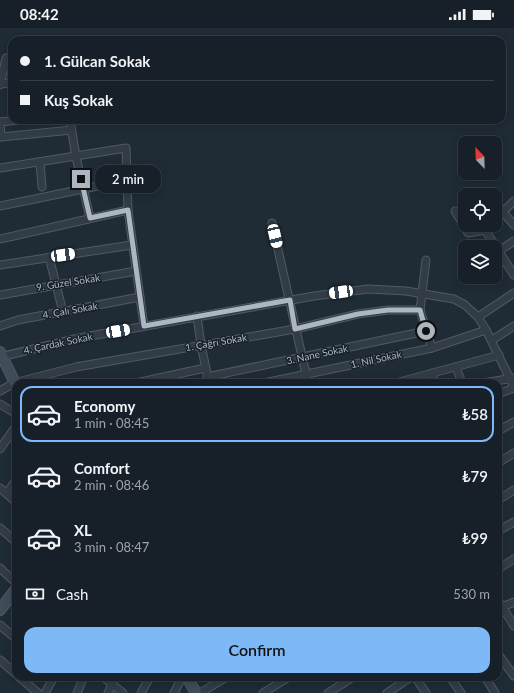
<!DOCTYPE html>
<html lang="en">
<head>
<meta charset="utf-8">
<style>
	:root { --surface:#172028; --page:#242d34; --text:#f1f3f6; --muted:#9ea3a8; --line:#363e45; --accent:#7db9f7 }
	body { margin:0; font-family:Lato,sans-serif; background:var(--page); color:var(--text); height:100vh; display:flex; flex-direction:column; font-size:15px; white-space:nowrap }
	* { box-sizing:border-box; margin:0 }
	p { font-size:13px; color:var(--muted) }
	.icon { flex:none; width:22px; height:22px; fill:none; stroke:currentColor; stroke-width:2; stroke-linecap:round; stroke-linejoin:round }
	.map { position:relative; flex:1; overflow:hidden }
	.sheet { position:absolute; left:12px; top:351px; width:490px; height:302px; display:flex; flex-direction:column; background:var(--surface); border-radius:12px; box-shadow:0 2px 10px #0003,0 0 0 1px var(--line) }
	.sheet>* { flex:none }
	.banner { position:absolute; left:8px; top:8px; width:498px; height:88px; border-radius:12px; box-shadow:0 2px 10px #0003,0 0 0 1px var(--line); display:grid; align-content:center; height:88px; padding:0 12px; background:var(--surface) }
	.needle { width:26px; rotate:337deg }
	.buttons { position:absolute; left:458px; top:108px; display:grid; gap:8px }
	.buttons a { display:grid; place-items:center; width:44px; height:44px; border-radius:8px; background:var(--surface); box-shadow:0 2px 10px #0003,0 0 0 1px var(--line); font-size:20px }
	.end { position:absolute; width:18px; height:18px; margin:-9px; border:5px solid #acb7c3; background:#111; box-shadow:0 0 0 2px #111 }
	.from { border-radius:50% }
	.bubble { position:absolute; height:28px; border-radius:12px; background:var(--surface); box-shadow:0 2px 10px #0003,0 0 0 1px var(--line); font-size:13px; font-weight:600; line-height:28px; text-align:center }
	.car { position:absolute; width:12px; height:24px; margin:-12px -6px; border-radius:5px; box-shadow:0 0 3px 1px #0007; background:linear-gradient(#fff 24%,#345 0 40%,#fff 0 76%,#345 0 86%,#fff 0) }
	.banner b { display:flex; align-items:center; gap:14px; height:38px; font-size:15px }
	.banner b+b { border-top:1px solid var(--line) }
	.banner i { width:10px; height:10px; background:var(--text) }
	ul { padding:7px 0 0; list-style:none }
	li { display:flex; align-items:center; gap:12px; height:56px; margin:0 8px 6px; padding:0 4px; border:2px solid transparent; border-radius:12px }
	li div { flex:1 }
	li b { display:block; font-size:15px }
	li em { font-style:normal; font-weight:600 }
	li.selected { border-color:var(--accent) }
	li>.icon { width:36px; height:36px; stroke-width:1.5 }
	.pay { display:flex; align-items:center; gap:10px; height:44px; padding:0 12px; font-size:15px }
	.pay p { margin-inline-start:auto }
	.action { display:flex; gap:8px; margin-top:auto; padding:8px 12px }
	.action a { flex:1; height:46px; border-radius:12px; background:var(--accent); color:#111; font-size:16px; font-weight:600; line-height:46px; text-align:center }
	.status { display:flex; justify-content:space-between; align-items:center; height:28px; padding:0 20px; background:var(--surface); direction:ltr }
	.status svg { height:11px; fill:currentColor }
	.map>svg:first-child { display:block }
</style>
</head>
<body>
<div class="status"><b>08:42</b><svg viewBox="0 0 49 12"><path d="M0 12V9h3v3zM5 12V6h3v6zM10 12V3h3v9zM15 12V0h3v12zM26 1h20v11H26zM47 4h2v5h-2z"/></svg></div>
<div class="map">
<svg width="514" height="665" viewBox="0 0 514 665">
	<rect width="100%" height="100%" fill="#1f2b35"/>
	<g fill="none" stroke-linecap="round" stroke-linejoin="round">
		<defs>
			<g id="street">
				<path d="M0,56l12,-1"/>
				<path d="M0,57l6,-27"/>
				<path d="M19,92l-19,2 1,15 71,-7"/>
				<path d="M70,92l6,37 14,61"/>
				<path d="M40,134l2,25"/>
				<path d="M0,140l126,-20 2,62 16,116"/>
				<path d="M0,178l127,-26"/>
				<path d="M455,183l13,22 17,-3"/>
				<path d="M502,183l12,14"/>
				<path d="M495,191l19,-18"/>
				<path d="M272,195l36,160"/>
				<path d="M485,202l29,45"/>
				<path d="M0,211l128,-29"/>
				<path d="M499,223l15,-10"/>
				<path d="M49,229l14,55"/>
				<path d="M426,232l-6,50 12,38"/>
				<path d="M0,237l132,-20"/>
				<path d="M0,267l136,-24"/>
				<path d="M197,288l4,29 8,38"/>
				<path d="M478,289l36,-24"/>
				<path d="M0,298l18,-6 122,-23"/>
				<path d="M492,312l22,-14"/>
				<path d="M0,329l79,-19 235,-42 54,-7 38,2 48,8 11,6 13,12 8,13 28,57"/>
				<path d="M456,339l6,16"/>
				<path d="M432,345l3,10"/>
				<path d="M207,349l219,-46"/>
				<path d="M136,355l69,-15"/>
				<path d="M264,355l168,-35 54,-18"/>
				<path d="M396,355l103,-28"/>
				<path d="M483,355l31,-5"/>
				<path d="M0,363l14,-8 62,-16 219,-38 63,-15 30,-4h32"/>
				<path d="M498,366l16,-6"/>
				<path d="M0,376l16,10"/>
				<path d="M498,403l16,-9"/>
				<path d="M0,421l16,-23"/>
				<path d="M498,435l16,-10"/>
				<path d="M0,460l16,14"/>
				<path d="M7,465l9,-13"/>
				<path d="M498,472l16,-10"/>
				<path d="M0,500l16,14"/>
				<path d="M498,503l16,-9"/>
				<path d="M0,540l16,15"/>
				<path d="M498,541l16,-10"/>
				<path d="M498,572l16,26"/>
				<path d="M502,579l12,-5"/>
				<path d="M0,597l16,14"/>
				<path d="M498,626l16,22"/>
				<path d="M0,632l16,14"/>
				<path d="M19,649l19,16"/>
				<path d="M103,649l20,16"/>
				<path d="M415,649l11,16"/>
				<path d="M450,649l11,16"/>
				<path d="M485,649l10,16"/>
				<path d="M45,665l9,-16"/>
				<path d="M77,665l7,-16"/>
				<path d="M108,665l4,-9"/>
				<path d="M141,665l9,-16"/>
				<path d="M174,665l8,-16"/>
				<path d="M200,665l27,-16"/>
				<path d="M263,665l26,-16"/>
				<path d="M328,665l25,-16"/>
				<path d="M387,665l24,-16"/>
			</g>
			<g id="secondary">
				<path d="M0,324l16,33"/>
				<path d="M0,582l16,-21"/>
				<path d="M187,649l9,16"/>
			</g>
		</defs>
		<use href="#street" stroke="#505a64" stroke-width="9"/>
		<use href="#secondary" stroke="#505a64" stroke-width="12"/>
		<use href="#street" stroke="#323c46" stroke-width="7"/>
		<use href="#secondary" stroke="#404c59" stroke-width="10"/>
	</g>
	<g fill="none" stroke-linecap="round" stroke-linejoin="round">
		<path stroke="#acb7c3" stroke-width="5" d="M81,151l9,39 38,-8 16,116 146,-26 5,29 63,-15 30,-4h32l6,21"/>
	</g>
	<g text-anchor="middle" stroke-width="3" stroke-linejoin="round" paint-order="stroke">
		<g font-size="10" fill="#acb7c3" stroke="#18212a">
			<text transform="translate(68 254) rotate(-9)" y="4">9. Güzel Sokak</text>
			<text transform="translate(70 282) rotate(-10)" y="4">4. Çalı Sokak</text>
			<text transform="translate(216 314) rotate(-10)" y="4">1. Çağrı Sokak</text>
			<text transform="translate(58 315) rotate(-12)" y="4">4. Çardak Sokak</text>
			<text transform="translate(317 326) rotate(-12)" y="4">3. Nane Sokak</text>
			<text transform="translate(376 331) rotate(-12)" y="4">1. Nil Sokak</text>
		</g>
	</g>
</svg>
<div class="buttons">
<a><svg class="needle" viewBox="-14 -14 28 28"><path d="M0-13l5 13h-10z" fill="#e53935"/><path d="M0 13l5-13h-10z" fill="#9ea3a8"/></svg></a>
<a><svg class="icon" aria-label="locate" viewBox="0 0 24 24"><circle cx="12" cy="12" r="6"/><path d="M12 2v4M12 18v4M2 12h4M18 12h4"/></svg></a>
<a><svg class="icon" aria-label="layers" viewBox="0 0 24 24"><path d="M12 4l9 5-9 5-9-5zM3 14l9 5 9-5"/></svg></a>
</div>
<i class="end from" style="left:426px;top:303px"></i>
<i class="end" style="left:81px;top:151px"></i>
<div class="bubble" style="left:95px;top:137px;width:66px">2 min</div>
<i class="car" style="left:275px;top:208px;rotate:167deg"></i>
<i class="car" style="left:63px;top:227px;rotate:82deg"></i>
<i class="car" style="left:341px;top:264px;rotate:262deg"></i>
<i class="car" style="left:118px;top:303px;rotate:80deg"></i>
<div class="banner">
<b><i class="from"></i>1. Gülcan Sokak</b>
<b><i></i>Kuş Sokak</b>
</div>
<section class="sheet">
<ul>
<li class="selected"><svg class="icon" aria-label="car" viewBox="0 0 24 24"><path d="M5 17H2v-5l4-1 3-4h7l3 4 3 1v5h-3M9 17h6M6 11h13"/><circle cx="7" cy="17" r="2"/><circle cx="17" cy="17" r="2"/></svg><div><b>Economy</b><p>1 min · 08:45</p></div><em>₺58</em></li>
<li><svg class="icon" aria-label="car" viewBox="0 0 24 24"><path d="M5 17H2v-5l4-1 3-4h7l3 4 3 1v5h-3M9 17h6M6 11h13"/><circle cx="7" cy="17" r="2"/><circle cx="17" cy="17" r="2"/></svg><div><b>Comfort</b><p>2 min · 08:46</p></div><em>₺79</em></li>
<li><svg class="icon" aria-label="car" viewBox="0 0 24 24"><path d="M5 17H2v-5l4-1 3-4h7l3 4 3 1v5h-3M9 17h6M6 11h13"/><circle cx="7" cy="17" r="2"/><circle cx="17" cy="17" r="2"/></svg><div><b>XL</b><p>3 min · 08:47</p></div><em>₺99</em></li>
</ul>
<div class="pay"><svg class="icon" aria-label="cash" viewBox="0 0 24 24"><path d="M3 7h18v10H3z"/><circle cx="12" cy="12" r="2"/></svg>Cash<p>530 m</p></div>
<div class="action"><a>Confirm</a></div>
</section>
</div>
</body>
</html>
